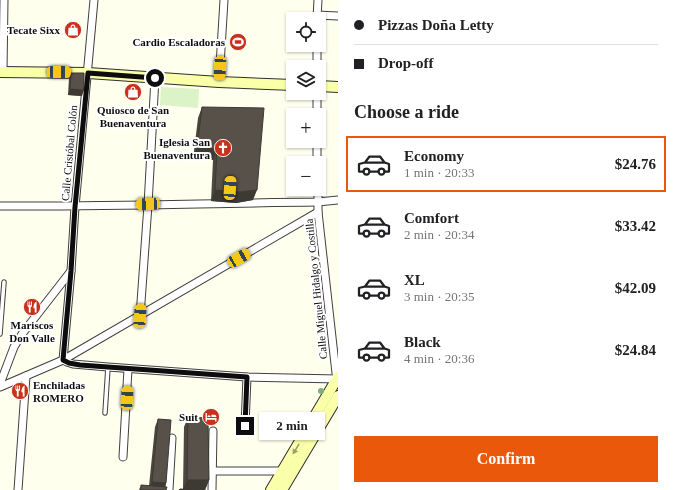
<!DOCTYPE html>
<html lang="en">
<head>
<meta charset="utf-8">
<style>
	:root { --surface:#fff; --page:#f6f6f6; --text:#202124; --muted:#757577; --line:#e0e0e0; --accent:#ea580c }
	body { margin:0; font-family:Georgia,serif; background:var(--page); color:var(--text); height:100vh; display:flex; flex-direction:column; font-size:15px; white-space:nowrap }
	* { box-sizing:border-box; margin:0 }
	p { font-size:13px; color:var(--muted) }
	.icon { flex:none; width:22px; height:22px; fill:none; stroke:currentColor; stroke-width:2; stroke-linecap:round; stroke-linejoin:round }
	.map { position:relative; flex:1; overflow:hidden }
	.sheet { display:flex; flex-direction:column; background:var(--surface); width:336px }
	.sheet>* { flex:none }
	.banner { display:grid; align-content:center; height:88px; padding:0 16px; background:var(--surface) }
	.buttons { position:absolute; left:286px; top:12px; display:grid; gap:8px }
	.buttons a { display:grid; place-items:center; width:40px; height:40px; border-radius:0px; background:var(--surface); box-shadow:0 1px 3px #0004; font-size:20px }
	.end { position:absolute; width:18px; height:18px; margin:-9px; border:5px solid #0d0d0d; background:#fff; box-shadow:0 0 0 2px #fff }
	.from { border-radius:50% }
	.bubble { position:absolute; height:28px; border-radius:0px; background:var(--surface); box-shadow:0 1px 3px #0004; font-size:13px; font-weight:800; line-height:28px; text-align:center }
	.car { position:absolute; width:12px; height:24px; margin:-12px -6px; border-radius:5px; box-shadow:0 0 3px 1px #0007; background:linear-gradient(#f5c518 24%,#345 0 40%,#f5c518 0 76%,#345 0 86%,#f5c518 0) }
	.banner b { display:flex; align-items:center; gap:14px; height:38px; font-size:15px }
	.banner b+b { border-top:1px solid var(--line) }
	.banner i { width:10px; height:10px; background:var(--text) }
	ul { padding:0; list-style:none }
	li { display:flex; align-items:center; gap:12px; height:56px; margin:0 8px 6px; padding:0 8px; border:2px solid transparent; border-radius:0px }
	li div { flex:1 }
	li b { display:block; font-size:15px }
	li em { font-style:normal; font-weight:800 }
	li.selected { border-color:var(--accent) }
	li>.icon { width:36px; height:36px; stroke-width:1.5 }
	h2 { padding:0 16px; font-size:18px; line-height:48px }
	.action { display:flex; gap:8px; margin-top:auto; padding:8px 16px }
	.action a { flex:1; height:46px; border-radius:0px; background:var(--accent); color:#fff; font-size:16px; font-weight:800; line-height:46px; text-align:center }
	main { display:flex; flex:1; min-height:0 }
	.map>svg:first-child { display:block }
</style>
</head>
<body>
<main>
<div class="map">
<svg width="338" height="490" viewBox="0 0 338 490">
	<rect width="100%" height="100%" fill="#ffe"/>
	<path fill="#dcf3c7" d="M161,87l38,2 -1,19 -38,-3z"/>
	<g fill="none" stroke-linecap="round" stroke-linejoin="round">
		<defs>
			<g id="lane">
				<path d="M0,334l4,-52"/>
				<path d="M105,413l3,-46"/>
			</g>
			<g id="street">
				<path d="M317,15l21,1"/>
				<path d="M317,18l1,-18"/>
				<path d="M317,67v-22"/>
				<path d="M3,72l1,-72"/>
				<path d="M219,82l5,-82"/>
				<path d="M317,93v22"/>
				<path d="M317,141v22"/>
				<path d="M318,189v23l19,170"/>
				<path d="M0,206c106,1 212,-3 318,-4l20,-2"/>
				<path d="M140,316l8,-111 7,-127"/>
				<path d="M63,360l8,-89 4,-64 19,-207"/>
				<path d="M63,360l4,2 6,2 35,3 139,10 91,2"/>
				<path d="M0,384l14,-37 8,-13 49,-63"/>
				<path d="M0,387l63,-27 255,-148"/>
				<path d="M245,426l2,-49"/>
				<path d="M123,457l5,-88"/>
				<path d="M212,471h74"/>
				<path d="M18,490l8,-114"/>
				<path d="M169,490l3,-52"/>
				<path d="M212,490l1,-59"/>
			</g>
			<g id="secondary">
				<path d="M0,72l88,1 131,9 74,3"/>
				<path d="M319,86l19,1"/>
				<path d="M271,490l67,-113"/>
				<path d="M282,490l56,-94"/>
			</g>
		</defs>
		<use href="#lane" stroke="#404040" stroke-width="5.5"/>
		<use href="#street" stroke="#404040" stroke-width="9"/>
		<use href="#secondary" stroke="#2f2f2f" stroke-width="12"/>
		<use href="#lane" stroke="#fff" stroke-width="3.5"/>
		<use href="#street" stroke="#fff" stroke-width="7"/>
		<use href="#secondary" stroke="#faffa9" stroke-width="10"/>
	</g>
	<circle fill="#82ad79" cx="321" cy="391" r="3"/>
	<g fill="#4b463f">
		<path d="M71,73l11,23 -14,-1 1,-17z"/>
		<path d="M202,107l51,93 -17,3 -25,-2 2,-41 -20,-1 5,-41z"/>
		<path d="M188,417l21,63 -4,10h-26l4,-1 1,-62z"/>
		<path d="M158,419l8,64 -2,4 2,3h-27l2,-5 8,1 6,-59z"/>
	</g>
	<g fill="#3d3933">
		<path d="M70,89l14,1 -2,6 -14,-1z"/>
		<path d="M197,148l20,1 -4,11 -20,-1z"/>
		<path d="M215,190h42l-4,10 -17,3 -25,-2z"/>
		<path d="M187,480h22l-4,10h-22z"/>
		<path d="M152,482l14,1 -3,7h-14z"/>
	</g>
	<g fill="#575149" stroke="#3d3933">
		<path d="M71,73h13v17l-14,-1z"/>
		<path d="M202,107l62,1 -7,82 -17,2 -25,-2 2,-41 -20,-1z"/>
		<path d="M188,417l20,1 1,62h-22z"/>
		<path d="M158,419l13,1 -5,63 -14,-1z"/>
		<path d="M141,485l26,2 -1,3h-25z"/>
		<path d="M180,489l17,1h-18z"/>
	</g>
	<defs><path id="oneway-solid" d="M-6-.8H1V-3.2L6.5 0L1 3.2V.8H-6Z"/></defs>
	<use fill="#9b9e6b" href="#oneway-solid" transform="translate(296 449) rotate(121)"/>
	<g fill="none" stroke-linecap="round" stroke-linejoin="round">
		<path stroke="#0d0d0d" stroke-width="5" d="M155,78l-67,-5 -13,134 -4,64 -8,89 6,3 11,2 167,12 -2,49"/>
	</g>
	<defs>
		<symbol id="shop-disc" viewBox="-11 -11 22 22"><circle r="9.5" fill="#c8311b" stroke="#fff"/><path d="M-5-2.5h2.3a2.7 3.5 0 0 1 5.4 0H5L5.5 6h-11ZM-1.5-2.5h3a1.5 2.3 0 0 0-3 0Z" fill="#fff"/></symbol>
		<symbol id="stadium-disc" viewBox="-11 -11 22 22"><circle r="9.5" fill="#c8311b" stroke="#fff"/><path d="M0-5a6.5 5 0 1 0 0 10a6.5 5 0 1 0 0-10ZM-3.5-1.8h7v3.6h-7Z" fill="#fff"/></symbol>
		<symbol id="church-disc" viewBox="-11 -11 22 22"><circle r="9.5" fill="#c8311b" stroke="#fff"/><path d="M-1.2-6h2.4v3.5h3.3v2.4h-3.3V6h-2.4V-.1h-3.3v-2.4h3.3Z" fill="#fff"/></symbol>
		<symbol id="restaurant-disc" viewBox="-11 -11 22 22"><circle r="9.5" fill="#c8311b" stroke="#fff"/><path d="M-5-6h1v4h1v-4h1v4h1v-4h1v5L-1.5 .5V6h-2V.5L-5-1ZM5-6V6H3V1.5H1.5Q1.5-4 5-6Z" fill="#fff"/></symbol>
		<symbol id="hotel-disc" viewBox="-11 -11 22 22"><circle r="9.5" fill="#c8311b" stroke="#fff"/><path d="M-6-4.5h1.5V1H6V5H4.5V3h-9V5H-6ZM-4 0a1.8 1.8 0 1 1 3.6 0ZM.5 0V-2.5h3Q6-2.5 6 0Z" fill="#fff"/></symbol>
	</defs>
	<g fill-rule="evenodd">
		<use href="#shop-disc" x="63" y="20" width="20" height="20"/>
		<use href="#stadium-disc" x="228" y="32" width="20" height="20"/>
		<use href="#shop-disc" x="123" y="82" width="20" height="20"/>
		<use href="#church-disc" x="213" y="138" width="20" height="20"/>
		<use href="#restaurant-disc" x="22" y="297" width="20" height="20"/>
		<use href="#restaurant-disc" x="10" y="381" width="20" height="20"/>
		<use href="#hotel-disc" x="201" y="407" width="20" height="20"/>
	</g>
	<g text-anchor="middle" stroke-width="4" stroke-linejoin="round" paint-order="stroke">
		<g font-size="11" font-weight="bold" fill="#0d0d0d" stroke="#fff" text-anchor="end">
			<text x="60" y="34">Tecate Sixx</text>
			<text x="225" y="46">Cardio Escaladoras</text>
			<text x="133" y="114" text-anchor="middle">Quiosco de San<tspan x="133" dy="13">Buenaventura</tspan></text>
			<text x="210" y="146">Iglesia San<tspan x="210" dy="13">Buenaventura</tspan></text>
			<text x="32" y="329" text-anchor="middle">Mariscos<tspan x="32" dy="13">Don Valle</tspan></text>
			<text x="33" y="389" text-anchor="start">Enchiladas<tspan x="33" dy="13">ROMERO</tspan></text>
			<text x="198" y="421">Suit</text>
		</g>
		<g font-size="11" fill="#0d0d0d" stroke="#fff">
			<text transform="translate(69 153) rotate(-85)" y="4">Calle Cristóbal Colón</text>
			<text transform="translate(316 289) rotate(-96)" y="4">Calle Miguel Hidalgo y Costilla</text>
		</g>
	</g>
</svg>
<div class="buttons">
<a><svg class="icon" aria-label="locate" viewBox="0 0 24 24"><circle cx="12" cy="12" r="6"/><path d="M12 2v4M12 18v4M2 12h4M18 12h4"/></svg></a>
<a><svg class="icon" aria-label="layers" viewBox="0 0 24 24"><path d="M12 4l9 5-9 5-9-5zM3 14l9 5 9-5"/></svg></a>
<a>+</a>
<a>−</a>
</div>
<i class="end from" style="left:155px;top:78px"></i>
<i class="end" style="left:245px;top:426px"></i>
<div class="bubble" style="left:259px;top:412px;width:66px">2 min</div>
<i class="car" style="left:220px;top:68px;rotate:183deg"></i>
<i class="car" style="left:59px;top:72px;rotate:90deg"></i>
<i class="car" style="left:230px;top:188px;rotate:4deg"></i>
<i class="car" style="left:148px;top:204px;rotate:268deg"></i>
<i class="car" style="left:239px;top:258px;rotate:60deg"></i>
<i class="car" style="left:140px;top:316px;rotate:4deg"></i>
<i class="car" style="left:127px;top:398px;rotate:3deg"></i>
</div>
<section class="sheet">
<div class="banner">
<b><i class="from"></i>Pizzas Doña Letty</b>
<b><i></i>Drop-off</b>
</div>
<h2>Choose a ride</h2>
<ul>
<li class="selected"><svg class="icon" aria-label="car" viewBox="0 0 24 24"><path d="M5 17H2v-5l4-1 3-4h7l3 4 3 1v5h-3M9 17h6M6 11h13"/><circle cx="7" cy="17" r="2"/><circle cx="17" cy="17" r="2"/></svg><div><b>Economy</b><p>1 min · 20:33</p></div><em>$24.76</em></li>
<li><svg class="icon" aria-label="car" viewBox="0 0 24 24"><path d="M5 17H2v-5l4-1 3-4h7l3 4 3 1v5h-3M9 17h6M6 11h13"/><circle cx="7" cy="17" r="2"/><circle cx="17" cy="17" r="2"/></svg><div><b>Comfort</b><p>2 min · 20:34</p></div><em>$33.42</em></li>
<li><svg class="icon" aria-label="car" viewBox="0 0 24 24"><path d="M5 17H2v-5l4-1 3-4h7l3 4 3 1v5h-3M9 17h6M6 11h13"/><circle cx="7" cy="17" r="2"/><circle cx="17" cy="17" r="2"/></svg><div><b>XL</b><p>3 min · 20:35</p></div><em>$42.09</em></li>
<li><svg class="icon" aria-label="car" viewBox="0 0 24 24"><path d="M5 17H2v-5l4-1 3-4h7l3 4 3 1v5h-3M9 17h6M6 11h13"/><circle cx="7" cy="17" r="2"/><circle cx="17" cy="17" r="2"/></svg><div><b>Black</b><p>4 min · 20:36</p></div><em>$24.84</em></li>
</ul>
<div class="action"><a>Confirm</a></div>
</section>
</main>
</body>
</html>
